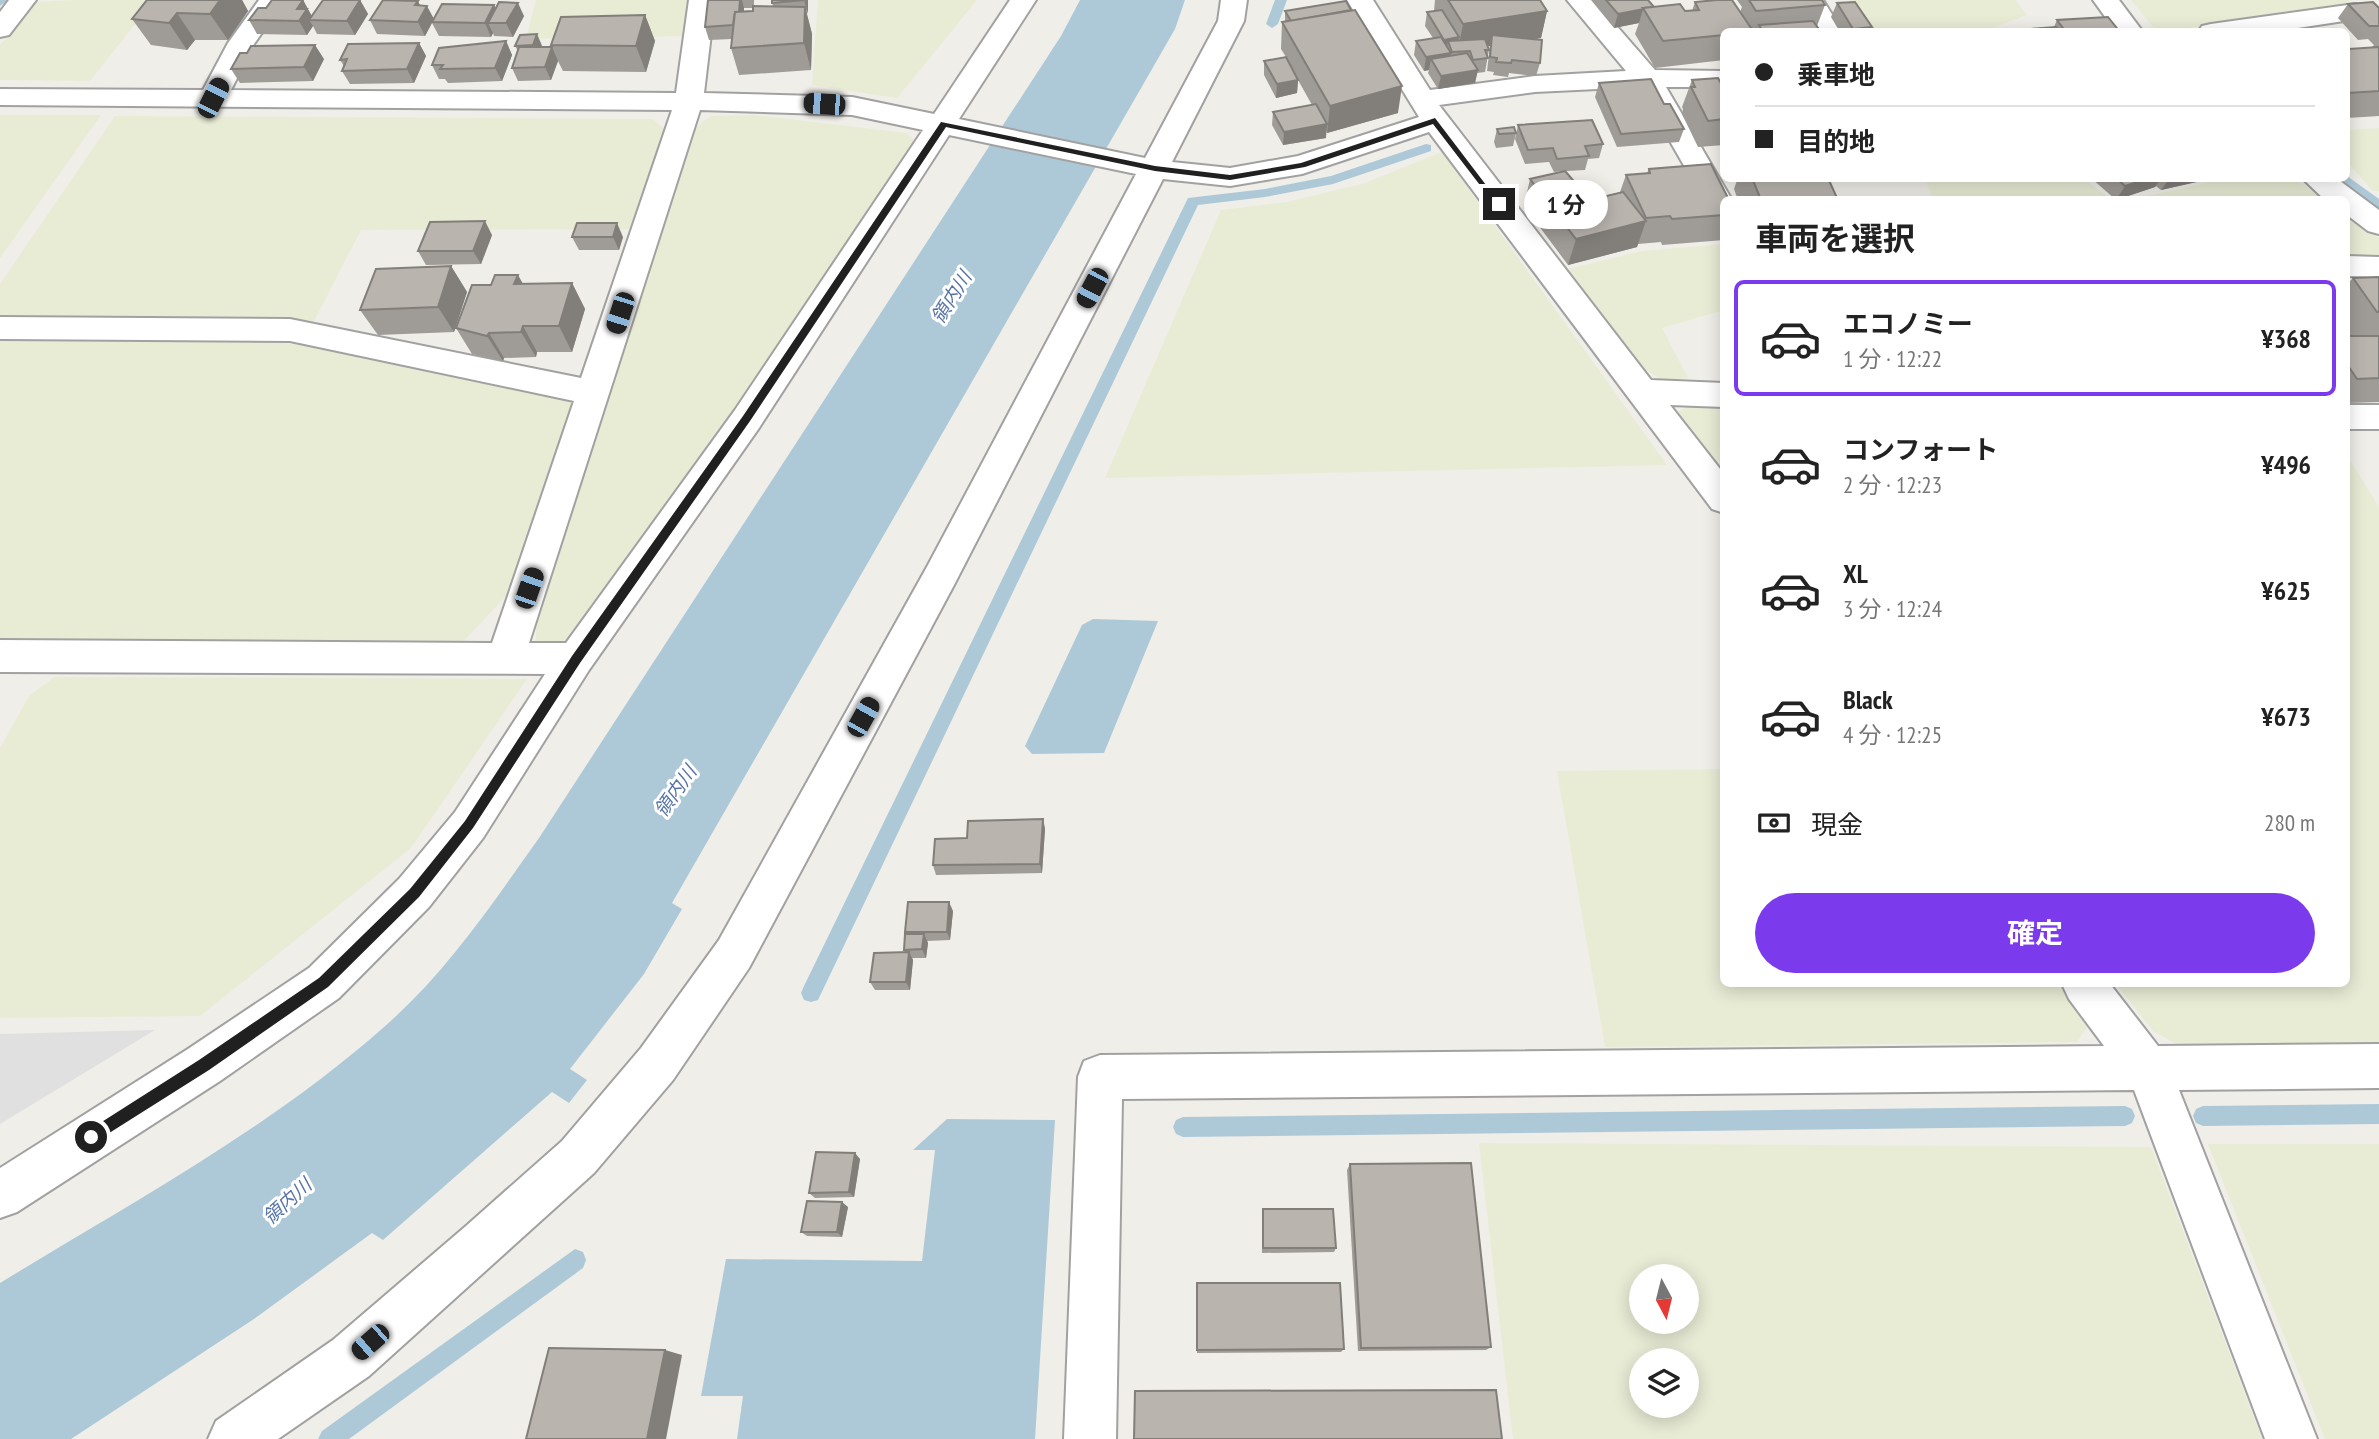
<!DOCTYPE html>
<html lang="ja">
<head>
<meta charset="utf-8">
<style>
	:root { --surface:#fff; --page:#f2f2f2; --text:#222; --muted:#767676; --line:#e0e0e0; --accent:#7c3aed }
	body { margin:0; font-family:"PT Sans Narrow","Noto Sans JP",sans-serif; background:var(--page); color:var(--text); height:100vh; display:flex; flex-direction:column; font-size:26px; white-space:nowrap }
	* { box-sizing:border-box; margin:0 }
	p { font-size:23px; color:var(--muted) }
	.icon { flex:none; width:38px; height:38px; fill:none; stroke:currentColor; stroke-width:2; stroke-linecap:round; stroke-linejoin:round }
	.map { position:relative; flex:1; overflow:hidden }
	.side { position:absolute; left:1720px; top:196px; width:630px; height:791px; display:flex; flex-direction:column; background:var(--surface); border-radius:10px; box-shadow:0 4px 18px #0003 }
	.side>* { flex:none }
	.guide { position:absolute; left:1720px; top:28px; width:630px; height:154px; border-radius:10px; box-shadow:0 4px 18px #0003; display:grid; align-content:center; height:154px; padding:0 35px; background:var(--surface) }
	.needle { width:46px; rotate:173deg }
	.controls { position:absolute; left:1629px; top:1264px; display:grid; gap:14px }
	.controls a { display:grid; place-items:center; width:70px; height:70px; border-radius:50%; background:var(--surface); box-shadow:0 4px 18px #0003; font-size:35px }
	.end { position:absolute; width:32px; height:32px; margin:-16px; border:9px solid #202020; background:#fff; box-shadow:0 0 0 4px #fff }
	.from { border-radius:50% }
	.bubble { position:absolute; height:49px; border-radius:24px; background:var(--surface); box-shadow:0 4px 18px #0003; font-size:23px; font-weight:700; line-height:49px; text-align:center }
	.car { position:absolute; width:21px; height:42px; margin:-21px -10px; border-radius:9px; box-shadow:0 0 5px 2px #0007; background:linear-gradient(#222 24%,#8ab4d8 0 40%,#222 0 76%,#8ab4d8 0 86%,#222 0) }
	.guide b { display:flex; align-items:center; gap:24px; height:66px; font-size:26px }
	.guide b+b { border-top:2px solid var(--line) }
	.guide i { width:18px; height:18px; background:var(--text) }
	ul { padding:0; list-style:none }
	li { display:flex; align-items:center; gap:21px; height:116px; margin:0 14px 10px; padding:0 21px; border:4px solid transparent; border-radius:10px }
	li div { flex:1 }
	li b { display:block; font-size:26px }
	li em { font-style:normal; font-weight:700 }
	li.on { border-color:var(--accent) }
	li>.icon { width:63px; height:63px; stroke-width:1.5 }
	h2 { padding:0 35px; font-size:32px; line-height:84px }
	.pay { display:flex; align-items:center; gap:18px; height:77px; padding:0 35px; font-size:26px }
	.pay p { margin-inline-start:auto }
	.button { display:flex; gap:14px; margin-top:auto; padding:14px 35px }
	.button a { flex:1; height:80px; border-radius:42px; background:var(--accent); color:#fff; font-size:28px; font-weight:700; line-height:80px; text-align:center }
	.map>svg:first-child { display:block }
</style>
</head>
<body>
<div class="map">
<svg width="2379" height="1439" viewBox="0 0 2379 1439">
	<rect width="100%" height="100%" fill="#f0eee8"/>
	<g fill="#e8ecd5" fill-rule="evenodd">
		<path d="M73,0h81l-64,81 -90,-1v-35l36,-43z"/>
		<path d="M536,0h159l-7,36 -162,3z"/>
		<path d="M818,0h159l-80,98 -85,-13z"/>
		<path d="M1849,0h166l12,15 -43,16h-118z"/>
		<path d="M2131,0h218l6,7 -198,25z"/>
		<path d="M0,115h101l-101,143z"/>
		<path d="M753,115l154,18 11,12 -337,491 -15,11 -18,2 -12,-7v-18l156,-494 19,-14z"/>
		<path d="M115,116l537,3 14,11 -32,99 -273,1 -48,93 -313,-4v-35z"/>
		<path d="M2379,128v63h-6l-26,-29v-32z"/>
		<path d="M1442,152l225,313 -562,13 116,-268 66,-8 78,-19z"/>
		<path d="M1925,179h159l27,20h-178z"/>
		<path d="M2226,179h69l29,20h-192z"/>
		<path d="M2347,215l32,23v19l-32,-1z"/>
		<path d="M1724,244v66l-62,18 26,50 -25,2 -18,-10 -77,-101 74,-18z"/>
		<path d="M0,335l253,4 99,13 222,47 -66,195 -48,51 -460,-2z"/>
		<path d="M1699,401l25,1v70l-46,-60z"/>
		<path d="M2347,455l32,52v538l-197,2 -29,-16 -37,-47h231z"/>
		<path d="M54,677l473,2 -116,169 -211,168 -200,2v-270l29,-52z"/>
		<path d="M1724,769v215h339l28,37 -14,21 -472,5 -48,-276z"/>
		<path d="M1479,1143l672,4 111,292h-749zM1642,1276h45v45h-45zM1642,1360h45v45h-45z"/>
		<path d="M2208,1144h171v295h-54z"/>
	</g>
	<path fill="#e0e0e0" d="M155,1030l-155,94v-90z"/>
	<g fill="#adc9d8">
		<path d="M1080,0h105l-10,29 -27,47 -476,827 10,6 -38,65 -74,95 17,11 -18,23 -17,-11 -169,148 -11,-7 -118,86 -183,120h-71v-156c131,-80 269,-154 384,-256 62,-54 108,-123 155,-189l522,-802z"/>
		<path d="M1093,619l65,2 -54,132 -72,1 -7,-8 57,-121z"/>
		<path d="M947,1119l108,1 -20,319h-298l6,-43h-42l25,-137 196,2 13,-111h-22z"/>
	</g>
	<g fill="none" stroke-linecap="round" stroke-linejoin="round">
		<g fill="#adc9d8" fill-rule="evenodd">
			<path d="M0,0h8l-8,6z"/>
			<path d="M1275,0h12l-9,24 -6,4 -6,-4z"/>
			<path d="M1426,144l5,1v6l-98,33 -68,13 -67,8 -380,795 -7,2 -7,-2 -3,-7 3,-7 384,-788 77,-9 66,-13z"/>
			<path d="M2347,176l32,23v10l-44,-31h12z"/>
			<path d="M2379,1104v20l-176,2 -7,-3 -3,-7 3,-7 7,-3z"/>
			<path d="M2125,1106l7,3 3,7 -3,7 -7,3 -942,11 -7,-3 -3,-7 3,-7 7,-3z"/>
			<path d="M575,1249l8,3 3,8 -3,8 -234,171h-31l4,-8z"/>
		</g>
		<defs>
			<g id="minor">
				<path d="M9,0h27l-27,35 -9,2v-25z"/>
				<path d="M259,0h26l-31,44 -23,46 445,3 13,-93h26l-11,93 148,4 82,17 76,-114h26l-77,119 186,39 73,-137 3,-21h26l-3,21 -72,141 58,6 68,-12 121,-39 -72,-117h26l57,90 105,-14 91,-5 -59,-71h27l61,70 69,1v16h-58l66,113h-8v21l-10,-3 -75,-131 -104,5 -96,13 212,275 73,3v24l-54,-2 54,69v39l-12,-4 -283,-377 -127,42 -72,12 -67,-7 -209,406 -205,383 -76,112 -79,93 -225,203 -91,63h-70l8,-18 117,-81 133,-114 96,-85 79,-93 78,-108 209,-375 208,-391 -187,-39 -190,293 -170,242 -106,168 -54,69 -90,91 -119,83 -203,131 -17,6v-50l188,-119 121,-81 90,-89 56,-67 90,-138 -545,-2v-32l492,3 82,-242 -284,-60 -290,-2v-22l290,2 291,59 91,-268 -672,-5v-16l203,1 25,-47zM700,110l152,5 71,15 -188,280 -169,233h-37z"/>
				<path d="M1797,0h26l20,32h-27z"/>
				<path d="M2093,0h26l24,32h-27z"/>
				<path d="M2355,4l9,2 4,6 -4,6 -93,14h-73l4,-6 9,-2z"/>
				<path d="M2302,178h34l43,32v24l-11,-3 -21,-16v-15h-22z"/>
				<path d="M2347,256l32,1v20l-32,-1z"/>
				<rect x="2347" y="405" width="32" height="24"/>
				<path d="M2062,984h48l48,62 221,-2v44l-200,2 138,349h-52l-131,-349 -1012,9 -6,340h-52l14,-362 6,-16 16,-6 1004,-9 -35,-47z"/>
			</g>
		</defs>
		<use href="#minor" stroke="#a1a1a1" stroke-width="4"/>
		<use href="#minor" fill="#fff" fill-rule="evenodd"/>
	</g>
	<g fill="#9f9b96" fill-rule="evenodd">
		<path d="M146,0h96l6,11 -20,29h-33l-8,10 -36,-5 -19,-26z"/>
		<path d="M303,0l9,17 48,-17 8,14 -13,21 -38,-1 -4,-8 -6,9 -50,-1 -8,-14 17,-12z"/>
		<path d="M383,0h21l1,1 15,5 14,13 62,-10 28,7 -11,21 -19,-1 -1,-3 -2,4 -52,-1 -7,-13 -7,13 -48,-2 -7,-14z"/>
		<path d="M708,0h46v6h19l-1,-3 36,-3 -1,14 5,20 -1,36 -72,5 -8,-27 1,-9 -23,1 -4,-13zM744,8h9v3h-9z"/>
		<path d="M1435,0h105l7,11 -6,27 -9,1 8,24 -4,13 -27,-3 -1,4 -15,-2 1,-3 -7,-1 3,-25h-2l1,4 -4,22 -8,1 -2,10 -37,6 -10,-16 1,-3 -5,1 -10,-16 2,-14 17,-3 -8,-12 2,-14 7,-1z"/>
		<path d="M1591,0h57l6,7 31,4h7l3,-9 45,10 2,-5 -5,-7h85l3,5 -8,21 4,6h-97v28l-69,8 -20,-34 4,-11 -25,5z"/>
		<path d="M1837,3l35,24 -2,5h-30l-9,-15z"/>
		<path d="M2348,4l31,4v108l-32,2v-72l2,3 23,-2 2,-2 -6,-6 -10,1 -20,-22z"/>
		<path d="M1285,11l113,102 -71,20 -1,-2v7l-43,7 -11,-20 1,-13 39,-7 -14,-25 -1,13 -21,5 -12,-23v-14l22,-4 -5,-8 1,-27h3z"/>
		<path d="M645,15l10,26 -9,31 -83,-1 -5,-10 -7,19 -33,1 -6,-13 6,-17 -3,-5 5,-11 22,12h10l-1,-2z"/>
		<path d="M2057,20l63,12h-105l1,-2 38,-3z"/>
		<path d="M506,41l6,14 -10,26 -54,2 -3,-4h-6l-7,-14z"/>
		<path d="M419,43l7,13 -12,27 -64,1 -8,-13 2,-5 -4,-6z"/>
		<path d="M324,59l-11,22 -73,2 -9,-14z"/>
		<path d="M1692,80l32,5v60l-26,2 -16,-33 1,-5 -1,-2z"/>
		<path d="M1599,83l85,46 -5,13 -62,5 -22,-50z"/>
		<path d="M1518,125l85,19 -4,14 -11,1 -3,11 -19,1 24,29 30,-8 6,-17 21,-2 2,-4 75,31v40l-62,5 -1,-3 -23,2 -1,3 -69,18 -44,-59 6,-27 33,-8 -9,1 -5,-10 -24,2 -10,-25z"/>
		<path d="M1497,129l19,4 -3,13 -17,2 -2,-6z"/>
		<path d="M1738,178h90l9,20v2h-99l-4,-11z"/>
		<path d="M2091,178h123l-53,12 -5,-4 -1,1 -39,13z"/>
		<path d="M492,235l-11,29 -55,1 -8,-14z"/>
		<path d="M572,237h51l-4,13h-40z"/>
		<path d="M451,266l16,26 -13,40 -76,3 -18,-25z"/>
		<path d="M2379,277v125l-32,1v-67h4l-4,-6v-46l6,-6z"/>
		<path d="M572,283l13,26 -13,43h-35l-1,5 -32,1 -1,3 -31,-7 -16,-26 67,-44z"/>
		<path d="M1043,819l2,10 -3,44 -106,2 -3,-10z"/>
		<path d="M953,911l-3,29 -23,1 1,2 -2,15h-14l1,2 -3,30h-35l-5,-8 35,-30 -1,-2 2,-16 -1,-2z"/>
		<path d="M860,1159l-6,38 -39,1 -6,-5z"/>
		<path d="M1350,1164l141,183 -5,3 -128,1 -11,-181z"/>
		<path d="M848,1207l-6,30 -35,-1 -6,-4z"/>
		<path d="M1263,1209l73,39 -2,4 -72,1v-39z"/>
		<path d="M1197,1283l147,66 -3,3 -144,1z"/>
	</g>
	<g fill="#827e7a">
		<path d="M220,0h22l6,11 -20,29 -18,-26z"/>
		<path d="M303,0l11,20h-5l4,6 -6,9 -8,-14 -2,-12z"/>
		<path d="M360,0l8,14 -13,21 -8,-14z"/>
		<path d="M740,0h2l2,8 -2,30 -5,-14z"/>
		<path d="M804,0h4v14z"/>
		<path d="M418,1l5,11 4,-6 7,13 -9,17 -7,-14 -3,-17z"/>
		<path d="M518,3l6,13 -11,21 -7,-14z"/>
		<path d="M494,5l7,14 -13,4 5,10 -2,4 -6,-14z"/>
		<path d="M805,7l7,27 -1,36 -7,-27z"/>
		<path d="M1643,9l-4,14 -25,5 4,-14z"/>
		<path d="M1547,11l-6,27 -50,8 1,-11 -2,11 -32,5 5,-27z"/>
		<path d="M177,13l18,27 -8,10 -18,-27z"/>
		<path d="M645,15l10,26 -9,31 -10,-26z"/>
		<path d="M537,34l6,14 -4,11 -6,-14z"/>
		<path d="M1459,37l-3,14 -8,-10 -2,12h-4l2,-13z"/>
		<path d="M506,41l6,14 -10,26 -7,-13z"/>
		<path d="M419,43l7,13 -12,27 -7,-14z"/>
		<path d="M315,45l9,14 -11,22 -9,-14z"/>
		<path d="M552,47l6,14 -7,19 -6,-13z"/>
		<path d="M1451,53l-3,14 -17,-8 -2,11 -5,1 2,-14z"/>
		<path d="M1478,70l-3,13 -37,6 3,-13z"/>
		<path d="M1298,80l-1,13 -21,5 1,-14z"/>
		<path d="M1402,86l-4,27 -71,20 3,-27z"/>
		<path d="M1327,124l-1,14 -43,7 1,-13z"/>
		<path d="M2150,178h11l-6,9 -39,13 9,-14z"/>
		<path d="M2170,178h44l-53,12z"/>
		<path d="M485,221l7,14 -11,29 -8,-13z"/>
		<path d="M1646,221l-9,26 -69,18 8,-26z"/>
		<path d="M617,223l6,14 -4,13 -6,-13z"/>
		<path d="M451,266l16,26 -13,40 -16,-25z"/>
		<path d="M518,275l14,25 -18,-16z"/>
		<path d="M572,283l13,26 -13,43 -13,-26z"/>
		<path d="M523,326l14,26 -1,5 -15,-25z"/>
		<path d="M489,333l15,25 -1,3 -16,-25z"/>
		<path d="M1043,819l2,10 -3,44 -2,-9z"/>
		<path d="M949,902l4,9 -3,29 -3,-8z"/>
		<path d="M924,934l4,9 -2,15 -4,-9z"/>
		<path d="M909,952l4,8 -3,30 -4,-8z"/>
		<path d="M855,1153l5,6 -6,38 -5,-5z"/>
		<path d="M842,1202l6,5 -6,30 -5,-5z"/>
		<path d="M665,1350l17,5 -16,84h-19z"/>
	</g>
	<g fill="#b9b4ae" stroke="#827e7a" stroke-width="2">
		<path d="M147,0h73l-10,14 -33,-1 -8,10 -37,-4z"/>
		<path d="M272,0h31l-6,9h10l-8,12 -50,-1 9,-12h8z"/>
		<path d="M323,0h37l-13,21 -38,-1z"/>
		<path d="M383,0l35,1 -3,4 12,1 -9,16 -48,-2z"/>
		<path d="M708,0h32l-1,12h-4l-2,13 -28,2z"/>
		<path d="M772,0h32l-32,3z"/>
		<path d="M1448,0h92l7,11 -84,13z"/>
		<path d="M1606,0h42l6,7 -11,1 1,1 -26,5z"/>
		<path d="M1717,0h15l21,31 -29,1v3l-61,6 -20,-33 37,-4 5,7 14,-1 -4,-8z"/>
		<path d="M1749,0h73l3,5 -69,6z"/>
		<path d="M1346,1l5,9 -60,11 -6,-10z"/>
		<path d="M499,2l19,1 -12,20h-18z"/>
		<path d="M1855,2l17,25 -19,2 -16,-26z"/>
		<path d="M2373,2l6,6v18h-10l-21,-22z"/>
		<path d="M442,4l52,1 -9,18 -53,-1z"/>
		<path d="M753,6l52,1 -1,36 -73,5 4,-36 18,-1z"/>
		<path d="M1355,10l47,76 -72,20 -48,-84z"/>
		<path d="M1442,10l17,27 -15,3 -17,-28z"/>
		<path d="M645,15l-9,31 -85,-1 10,-28z"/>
		<path d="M2108,17l12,15h-54l-9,-12z"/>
		<path d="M1813,21l8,11h-58l-4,-7z"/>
		<path d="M2056,27l4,5h-42l-2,-2z"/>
		<path d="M537,34l-4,11 -18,1 5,-11z"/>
		<path d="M1492,35l50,5 -2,23 -28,-3 -1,3 -15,-1 1,-4 -7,-1z"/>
		<path d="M1441,37l10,16 -25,4 -10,-16z"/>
		<path d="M1485,39l4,11h-4l3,8 -15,2 -3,-9 -18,1 -4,-11z"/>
		<path d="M506,41l-11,27 -55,1 3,-4h-11l7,-17z"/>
		<path d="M419,43l-12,26 -65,2 5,-12 -7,1 8,-16z"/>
		<path d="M315,45l-11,22 -73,2 9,-16h7l4,-7z"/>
		<path d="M2347,46l2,3 30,-2v44l-32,2z"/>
		<path d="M519,47h33l-7,20 -33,1z"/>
		<path d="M1467,53l11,17 -37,6 -10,-17z"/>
		<path d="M1286,57l12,23 -21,4 -13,-23z"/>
		<path d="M1718,78l4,7h2v34l-16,2 -17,-34h4l-3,-7z"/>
		<path d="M1651,79l13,25h6l14,25 -63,5 -22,-51z"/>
		<path d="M1316,104l11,20 -43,8 -11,-20z"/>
		<path d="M1592,120l11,24 -18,2 4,10 -32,3 -4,-11 -25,2 -10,-25z"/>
		<path d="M1514,127l2,6 -17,1 -2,-5z"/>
		<path d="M1711,164l18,36h-5v15l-52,4 -2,-3 -24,2 -20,-43 24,-2 -1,-4z"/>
		<path d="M1565,171l25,29 33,-8 23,29 -70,18 -46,-60z"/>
		<path d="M1752,178h76l9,20 -76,2z"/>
		<path d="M2116,178h34l-25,8z"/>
		<path d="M485,221l-12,30h-55l12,-29z"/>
		<path d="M577,223h40l-4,14h-41z"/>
		<path d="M451,266l-13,41 -78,3 16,-41z"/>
		<path d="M495,275h23l-4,9 58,-1 -13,43h-36l-2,6 -32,1 -2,3 -31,-8 16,-43h19z"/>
		<path d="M2379,277v35h-2l-24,-34z"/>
		<path d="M2347,336h32v42l-22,1 -10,-15z"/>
		<path d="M1043,819l-3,45 -107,1 2,-26 32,-1 1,-17z"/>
		<path d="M908,902h41l-2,30h-42z"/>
		<path d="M905,934h19l-2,15 -18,1z"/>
		<path d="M909,952l-3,30h-36l4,-29z"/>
		<path d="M816,1152l39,1 -6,39 -40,1z"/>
		<path d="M1471,1163l20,184 -130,1 -11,-184z"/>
		<path d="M807,1201l35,1 -5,30h-36z"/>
		<path d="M1263,1209h70l3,39h-73z"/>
		<path d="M1197,1283h143l4,66 -147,1z"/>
		<path d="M549,1348l116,2 -18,89h-121z"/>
		<path d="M1496,1390l6,49h-368l1,-48z"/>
	</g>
	<path fill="#202020" d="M1435,118l67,88h-6l-63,-82 -128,43 -75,13 -75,-9 -209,-44 -196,294 -170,242 -107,165 -54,69 -91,90 -119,83 -114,72h-9v-10l113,-72 120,-82 91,-89 55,-68 107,-165 171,-240 198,-294 214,44 75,9 71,-12z"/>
	<g text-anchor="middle" stroke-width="6" stroke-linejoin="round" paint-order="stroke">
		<g font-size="19" font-style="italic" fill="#5674a6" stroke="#fff">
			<text transform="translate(951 297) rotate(-58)" y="7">領内川</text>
			<text transform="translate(675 791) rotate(-55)" y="7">領内川</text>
			<text transform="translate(287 1201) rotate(-42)" y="7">領内川</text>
		</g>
	</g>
</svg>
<div class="controls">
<a><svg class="needle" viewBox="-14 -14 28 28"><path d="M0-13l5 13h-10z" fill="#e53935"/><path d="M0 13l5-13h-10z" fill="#767676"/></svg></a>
<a><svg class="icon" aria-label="layers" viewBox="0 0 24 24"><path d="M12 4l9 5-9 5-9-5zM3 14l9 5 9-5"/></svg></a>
</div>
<i class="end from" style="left:91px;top:1137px"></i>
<i class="end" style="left:1499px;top:204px"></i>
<div class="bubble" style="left:1524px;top:180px;width:84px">1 分</div>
<i class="car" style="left:213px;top:98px;rotate:27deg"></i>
<i class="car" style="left:824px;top:104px;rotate:274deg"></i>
<i class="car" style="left:1092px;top:288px;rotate:208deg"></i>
<i class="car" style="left:620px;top:313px;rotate:198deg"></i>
<i class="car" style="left:529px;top:588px;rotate:19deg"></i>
<i class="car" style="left:863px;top:717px;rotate:29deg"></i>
<i class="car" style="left:370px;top:1342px;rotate:229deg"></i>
<div class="guide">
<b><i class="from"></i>乗車地</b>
<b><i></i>目的地</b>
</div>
<section class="side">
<h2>車両を選択</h2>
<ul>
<li class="on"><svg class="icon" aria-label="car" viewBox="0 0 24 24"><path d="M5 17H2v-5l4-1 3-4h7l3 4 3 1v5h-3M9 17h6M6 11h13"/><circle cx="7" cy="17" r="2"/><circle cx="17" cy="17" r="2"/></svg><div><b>エコノミー</b><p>1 分 · 12:22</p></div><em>¥368</em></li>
<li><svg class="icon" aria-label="car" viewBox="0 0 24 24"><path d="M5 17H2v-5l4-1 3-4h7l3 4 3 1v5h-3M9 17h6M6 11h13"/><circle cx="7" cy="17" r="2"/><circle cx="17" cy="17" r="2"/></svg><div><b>コンフォート</b><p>2 分 · 12:23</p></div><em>¥496</em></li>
<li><svg class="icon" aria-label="car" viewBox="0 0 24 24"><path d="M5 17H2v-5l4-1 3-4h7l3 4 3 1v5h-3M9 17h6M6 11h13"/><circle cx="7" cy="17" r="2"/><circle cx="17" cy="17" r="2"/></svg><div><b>XL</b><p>3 分 · 12:24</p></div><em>¥625</em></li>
<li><svg class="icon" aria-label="car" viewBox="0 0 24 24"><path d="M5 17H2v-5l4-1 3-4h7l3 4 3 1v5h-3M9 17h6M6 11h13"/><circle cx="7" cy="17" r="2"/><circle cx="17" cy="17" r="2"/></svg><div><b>Black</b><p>4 分 · 12:25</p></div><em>¥673</em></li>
</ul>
<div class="pay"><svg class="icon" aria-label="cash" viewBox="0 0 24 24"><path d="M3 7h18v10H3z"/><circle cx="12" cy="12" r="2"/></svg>現金<p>280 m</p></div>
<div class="button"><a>確定</a></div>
</section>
</div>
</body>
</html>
